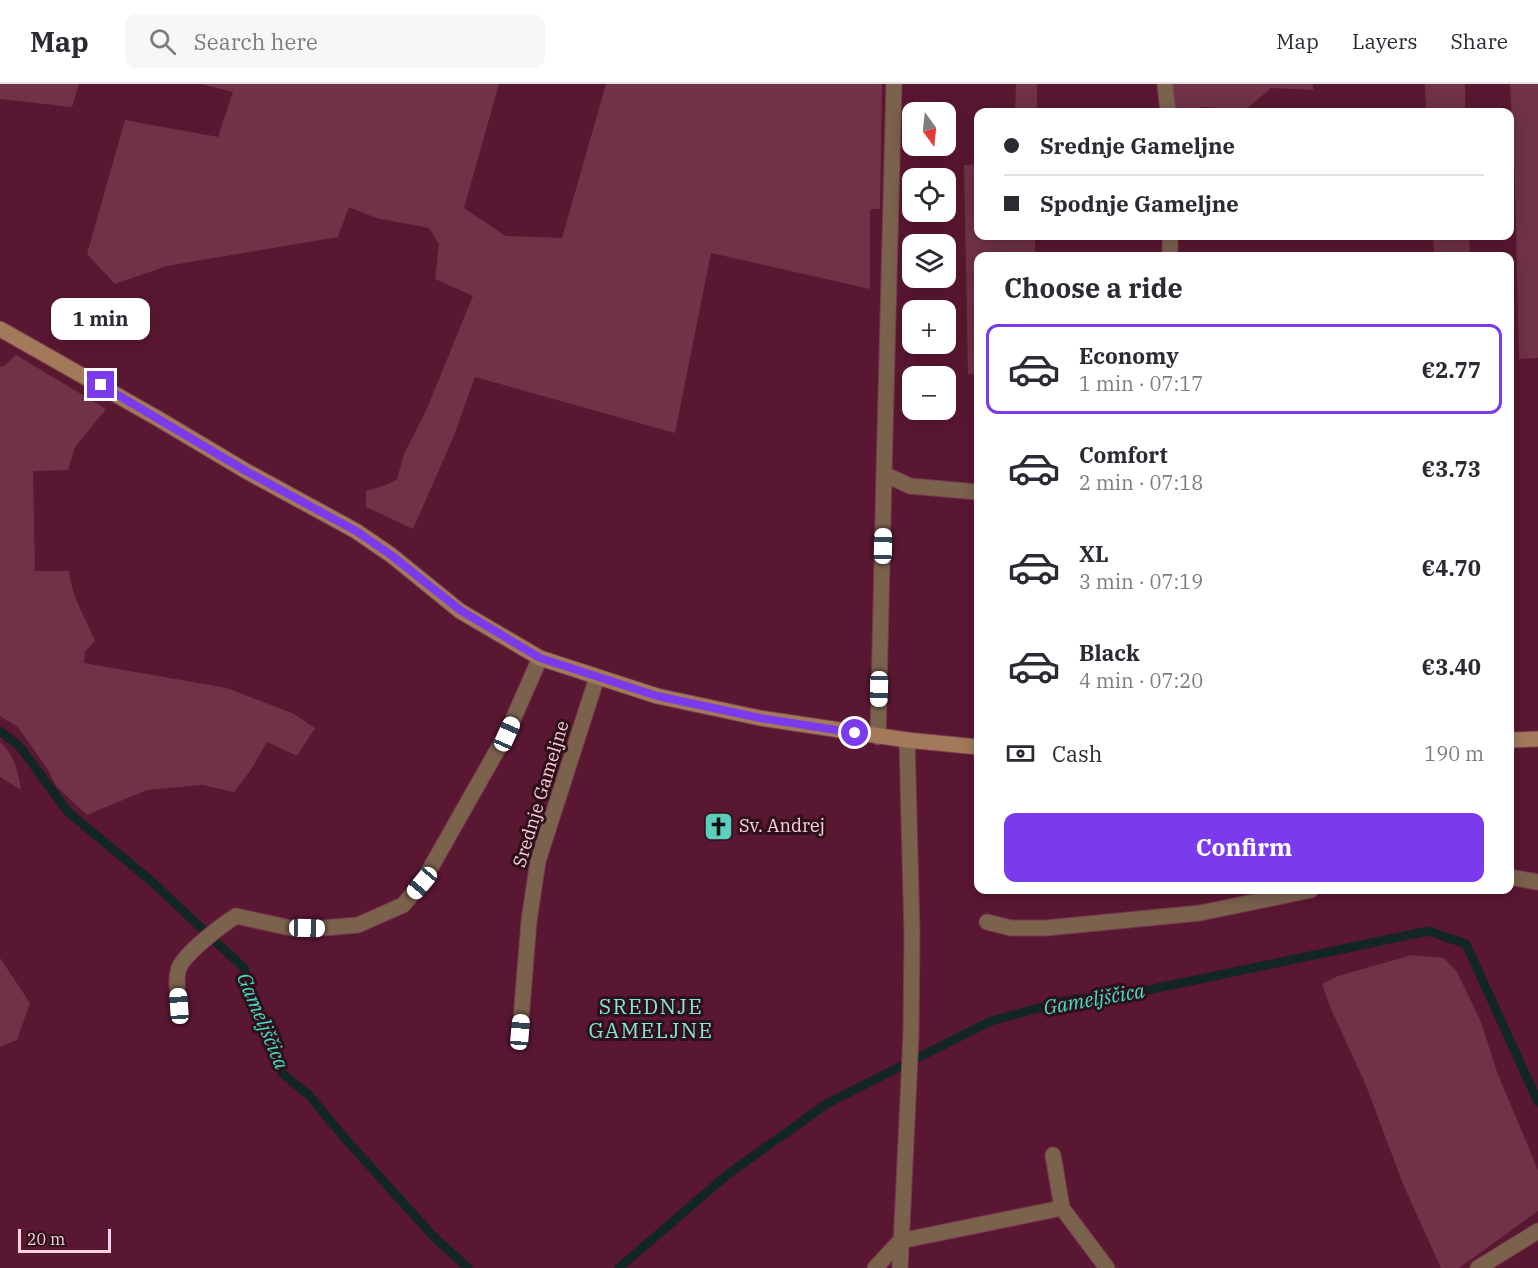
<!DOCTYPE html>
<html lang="en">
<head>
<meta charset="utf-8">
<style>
	:root { --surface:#fff; --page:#f7f7f7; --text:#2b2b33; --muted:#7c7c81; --line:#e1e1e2; --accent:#7c3aed }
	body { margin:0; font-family:"IBM Plex Serif",serif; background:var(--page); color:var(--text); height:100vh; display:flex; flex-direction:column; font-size:22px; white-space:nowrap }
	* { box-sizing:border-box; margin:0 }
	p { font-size:20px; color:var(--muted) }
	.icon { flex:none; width:33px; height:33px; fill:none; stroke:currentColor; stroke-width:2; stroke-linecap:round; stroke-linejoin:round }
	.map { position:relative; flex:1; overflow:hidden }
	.sheet { position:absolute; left:974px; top:168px; width:540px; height:642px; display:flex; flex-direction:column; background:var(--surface); border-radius:12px; box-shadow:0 3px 15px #0003 }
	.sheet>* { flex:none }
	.guide { position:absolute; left:974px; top:24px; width:540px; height:132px; border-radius:12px; box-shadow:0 3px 15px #0003; display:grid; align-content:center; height:132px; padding:0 30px; background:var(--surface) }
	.needle { width:39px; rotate:165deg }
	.tools { position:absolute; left:902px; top:18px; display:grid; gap:12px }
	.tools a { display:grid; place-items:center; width:54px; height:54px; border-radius:12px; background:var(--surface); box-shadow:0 3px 15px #0003; font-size:30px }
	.scale { position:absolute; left:18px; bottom:15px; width:93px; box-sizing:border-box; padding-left:6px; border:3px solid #fed3de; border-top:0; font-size:16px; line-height:21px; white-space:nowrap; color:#fed3de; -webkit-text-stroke:4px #2e101a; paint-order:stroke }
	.end { position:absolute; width:27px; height:27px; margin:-14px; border:8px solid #7c3aed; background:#fff; box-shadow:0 0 0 3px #fff }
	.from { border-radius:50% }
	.bubble { position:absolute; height:42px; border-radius:12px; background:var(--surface); box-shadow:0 3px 15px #0003; font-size:20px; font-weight:700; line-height:42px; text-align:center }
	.car { position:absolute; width:18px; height:36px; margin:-18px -9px; border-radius:8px; box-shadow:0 0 4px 2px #0007; background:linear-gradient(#fff 24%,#345 0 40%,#fff 0 76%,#345 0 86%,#fff 0) }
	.guide b { display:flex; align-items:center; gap:21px; height:57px; font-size:22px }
	.guide b+b { border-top:2px solid var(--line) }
	.guide i { width:15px; height:15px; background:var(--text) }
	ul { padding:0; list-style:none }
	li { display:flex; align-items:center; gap:18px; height:90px; margin:0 12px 9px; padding:0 18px; border:3px solid transparent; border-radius:12px }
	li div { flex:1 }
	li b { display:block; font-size:22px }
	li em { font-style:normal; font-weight:700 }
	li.selected { border-color:var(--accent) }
	li>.icon { width:54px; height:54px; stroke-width:1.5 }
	h2 { padding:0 30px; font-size:27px; line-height:72px }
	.pay { display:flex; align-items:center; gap:15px; height:66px; padding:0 30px; font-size:22px }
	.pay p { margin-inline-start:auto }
	.primary-button { display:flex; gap:12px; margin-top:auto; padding:12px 30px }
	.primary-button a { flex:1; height:69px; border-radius:12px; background:var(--accent); color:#fff; font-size:24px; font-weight:700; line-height:69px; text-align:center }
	header { display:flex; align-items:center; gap:36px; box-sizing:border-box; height:84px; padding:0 30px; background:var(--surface); border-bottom:2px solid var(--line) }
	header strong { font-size:28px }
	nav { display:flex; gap:33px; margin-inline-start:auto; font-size:21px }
	.search { width:420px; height:54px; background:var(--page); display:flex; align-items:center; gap:15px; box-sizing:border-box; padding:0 21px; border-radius:12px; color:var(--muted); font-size:22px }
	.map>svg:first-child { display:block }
</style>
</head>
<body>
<header>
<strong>Map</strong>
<div class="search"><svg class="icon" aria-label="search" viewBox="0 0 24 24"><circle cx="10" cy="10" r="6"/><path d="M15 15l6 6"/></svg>Search here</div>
<nav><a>Map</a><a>Layers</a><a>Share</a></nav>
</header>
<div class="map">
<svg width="1538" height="1184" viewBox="0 0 1538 1184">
	<rect width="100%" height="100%" fill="#5a1731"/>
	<g fill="#6f3246">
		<path d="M0,0h79l-7,23 -72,-8z"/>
		<path d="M201,0h298l-35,124 42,28 56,2 44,-154h276l-2,125h-10v80l-159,-36 -36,180 -200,-56 -22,61 -40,91 -47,-22v-16l20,-6 11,-6 7,-25 21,-41 48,-117 -38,-17 4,-35 -10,-16 -53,-10 -27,-11 -11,30 -171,29 -52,18 -28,-30 38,-134 93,17 15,-45z"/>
		<path d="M1016,0h21v28h-22z"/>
		<path d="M1168,0h145v6l-42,-2 -24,21 -48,-2v5h-29z"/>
		<path d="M1425,0h40v28h-39z"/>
		<path d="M1510,0h28v274l-19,1 -4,-172z"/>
		<path d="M978,80v72h57v20h-57v118h-10l-4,-209z"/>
		<path d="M1433,152h36l1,20h-36z"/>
		<path d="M16,271l90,54 -31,38 -7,23 -35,1 2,100h34c4,29 15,43 26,70l-10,10 -1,12 143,25 65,25 23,15 -18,28 -30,-14 -16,28 -17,22 -32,-7 -55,5 -60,25 -31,-29 -8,-16 -30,-43 -18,-11v-350l3,1z"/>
		<path d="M0,658c15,14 18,29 21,48l-21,-13z"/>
		<path d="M1412,871l32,3 13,14 24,50 16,50 41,98v41l-79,57h-18l-38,-84 -38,-101 -34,-74 -9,-25 16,-8z"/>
		<path d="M0,874l30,45 -13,37 -17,7z"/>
	</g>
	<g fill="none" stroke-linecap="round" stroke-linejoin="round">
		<g stroke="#122623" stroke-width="9">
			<path d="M0,647l21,17 47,64 82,68 94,88 18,55 21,51 27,22 31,38 92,102 35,32"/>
			<path d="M619,1184l109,-94 100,-71 163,-82 77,-21 80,-10 280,-59 38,13 72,158"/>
		</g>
		<defs>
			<g id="lane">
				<path d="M884,390l10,-390"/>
				<path d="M1509,793l29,5"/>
				<path d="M987,838l24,6h35l154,-15 111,-23"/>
			</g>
			<g id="street">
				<path d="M1165,0l3,28"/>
				<path d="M1170,152v20"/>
				<path d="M878,653l6,-263 26,12 68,6"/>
				<path d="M179,922c-1,-11 -4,-27 0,-38 6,-15 43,-43 57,-52l55,12h32l35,-3 45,-20 19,-22 85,-150 33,-75"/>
				<path d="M520,948l9,-111 9,-60 59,-184"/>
				<path d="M1053,1071l9,53 45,60"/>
				<path d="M875,1184l25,-27 162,-33"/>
				<path d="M900,1184l11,-233 1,-102 -5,-193"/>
				<path d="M1478,1184l60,-37"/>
			</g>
			<g id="secondary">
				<path d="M0,245l157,89 89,53 110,60 35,24 69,56 80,47 117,38 103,22 147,22 71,7"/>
				<path d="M1509,656l29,-1"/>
			</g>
		</defs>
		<use href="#lane" stroke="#783950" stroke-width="17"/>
		<use href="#street" stroke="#783950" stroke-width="17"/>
		<use href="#secondary" stroke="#783950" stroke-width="17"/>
		<use href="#lane" stroke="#7b624d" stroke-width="15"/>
		<use href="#street" stroke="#7b624d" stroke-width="15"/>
		<use href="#secondary" stroke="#a27a59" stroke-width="15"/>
	</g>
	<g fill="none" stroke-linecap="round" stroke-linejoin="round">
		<path stroke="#7c3aed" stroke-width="8" d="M101,301l145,86 110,60 35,24 69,55 80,48 117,38 103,22 95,15"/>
	</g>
	<defs>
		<symbol id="church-square" viewBox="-11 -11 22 22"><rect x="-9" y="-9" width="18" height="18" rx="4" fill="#5bcebc" stroke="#2e101a"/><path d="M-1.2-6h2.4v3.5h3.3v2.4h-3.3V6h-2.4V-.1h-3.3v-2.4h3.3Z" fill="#111"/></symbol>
	</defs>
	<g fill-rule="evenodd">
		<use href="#church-square" x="702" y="726" width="33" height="33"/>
	</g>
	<g text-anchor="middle" stroke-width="6" stroke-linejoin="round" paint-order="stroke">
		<g font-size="18" fill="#fed3de" stroke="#2e101a">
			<text transform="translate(541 710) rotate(-73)" y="6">Srednje Gameljne</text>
		</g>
		<g font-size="18" fill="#fed3de" stroke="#2e101a" text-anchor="start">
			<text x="739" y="748">Sv. Andrej</text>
		</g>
		<g font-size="20" font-style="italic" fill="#41e0c9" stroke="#2e101a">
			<text transform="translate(1094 915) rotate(-10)" y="7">Gameljščica</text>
			<text transform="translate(263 937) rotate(67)" y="7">Gameljščica</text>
		</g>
		<g font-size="21" letter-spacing="1.5" fill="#81e8d6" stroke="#2e101a">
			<text x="651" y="930">SREDNJE<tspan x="651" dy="24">GAMELJNE</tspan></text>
		</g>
	</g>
</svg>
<div class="tools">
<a><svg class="needle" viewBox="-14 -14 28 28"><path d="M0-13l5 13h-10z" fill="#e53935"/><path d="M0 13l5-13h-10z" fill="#7c7c81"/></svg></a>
<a><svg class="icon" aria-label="locate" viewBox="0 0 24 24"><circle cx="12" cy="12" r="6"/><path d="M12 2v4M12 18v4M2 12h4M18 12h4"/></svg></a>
<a><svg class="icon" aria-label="layers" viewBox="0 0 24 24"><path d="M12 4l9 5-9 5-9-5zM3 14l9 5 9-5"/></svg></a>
<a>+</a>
<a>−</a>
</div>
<div class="scale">20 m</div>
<i class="end from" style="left:855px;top:649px"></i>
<i class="end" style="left:101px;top:301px"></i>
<div class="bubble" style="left:51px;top:214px;width:99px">1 min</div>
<i class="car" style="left:883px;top:462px;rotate:1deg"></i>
<i class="car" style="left:879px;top:605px;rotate:181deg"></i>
<i class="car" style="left:507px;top:650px;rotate:24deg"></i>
<i class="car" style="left:422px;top:799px;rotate:220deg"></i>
<i class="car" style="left:307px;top:844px;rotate:91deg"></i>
<i class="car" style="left:179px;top:922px;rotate:356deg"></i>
<i class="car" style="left:520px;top:948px;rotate:5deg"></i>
<div class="guide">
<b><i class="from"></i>Srednje Gameljne</b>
<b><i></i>Spodnje Gameljne</b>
</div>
<section class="sheet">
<h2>Choose a ride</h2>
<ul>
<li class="selected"><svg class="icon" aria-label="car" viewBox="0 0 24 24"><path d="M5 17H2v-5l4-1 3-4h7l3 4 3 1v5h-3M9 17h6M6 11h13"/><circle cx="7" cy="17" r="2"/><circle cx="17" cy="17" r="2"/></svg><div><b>Economy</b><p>1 min · 07:17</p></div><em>€2.77</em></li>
<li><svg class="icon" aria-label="car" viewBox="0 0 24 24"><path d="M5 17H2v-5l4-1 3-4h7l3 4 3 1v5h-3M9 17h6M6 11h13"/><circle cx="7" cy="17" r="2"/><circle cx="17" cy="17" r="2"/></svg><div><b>Comfort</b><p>2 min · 07:18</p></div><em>€3.73</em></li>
<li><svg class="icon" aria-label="car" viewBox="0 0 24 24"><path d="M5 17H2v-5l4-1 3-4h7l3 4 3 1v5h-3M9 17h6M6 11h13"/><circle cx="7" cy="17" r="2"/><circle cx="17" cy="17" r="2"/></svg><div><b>XL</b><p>3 min · 07:19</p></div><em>€4.70</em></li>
<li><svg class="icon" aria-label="car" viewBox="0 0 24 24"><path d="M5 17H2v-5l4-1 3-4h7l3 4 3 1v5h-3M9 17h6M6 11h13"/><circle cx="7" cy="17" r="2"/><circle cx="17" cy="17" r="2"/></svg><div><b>Black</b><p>4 min · 07:20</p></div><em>€3.40</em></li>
</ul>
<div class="pay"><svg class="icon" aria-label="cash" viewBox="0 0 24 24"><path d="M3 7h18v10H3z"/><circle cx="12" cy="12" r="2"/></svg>Cash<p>190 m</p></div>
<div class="primary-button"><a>Confirm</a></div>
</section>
</div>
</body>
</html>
